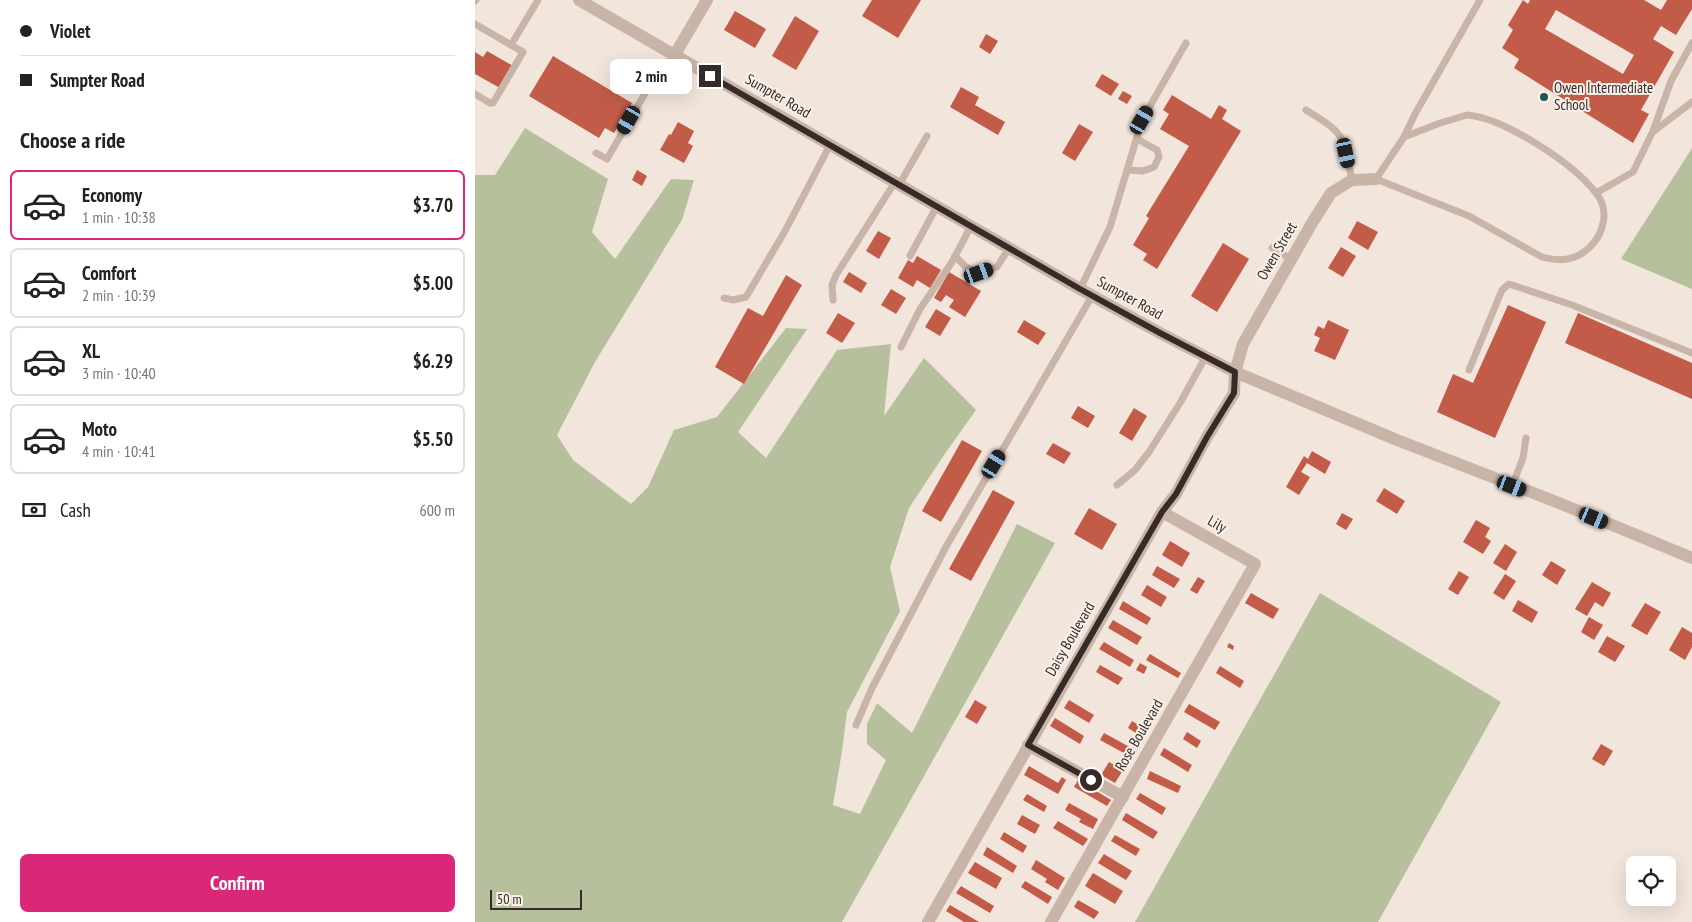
<!DOCTYPE html>
<html lang="en">
<head>
<meta charset="utf-8">
<style>
	:root { --surface:#fff; --page:#f2f2f2; --text:#222; --muted:#767676; --line:#e0e0e0; --accent:#db2777 }
	body { margin:0; font-family:"PT Sans Narrow",sans-serif; background:var(--page); color:var(--text); height:100vh; display:flex; flex-direction:column; font-size:19px; white-space:nowrap }
	* { box-sizing:border-box; margin:0 }
	p { font-size:16px; color:var(--muted) }
	.icon { flex:none; width:28px; height:28px; fill:none; stroke:currentColor; stroke-width:2; stroke-linecap:round; stroke-linejoin:round }
	.map { position:relative; flex:1; overflow:hidden }
	.sheet { display:flex; flex-direction:column; background:var(--surface); width:475px }
	.sheet>* { flex:none }
	.guide { display:grid; align-content:center; height:110px; padding:0 20px; background:var(--surface) }
	.tools { position:absolute; left:1151px; top:856px; display:grid; gap:10px }
	.tools a { display:grid; place-items:center; width:50px; height:50px; border-radius:8px; background:var(--surface); box-shadow:0 5px 20px #0002; font-size:25px }
	.scale { position:absolute; left:15px; bottom:12px; width:92px; box-sizing:border-box; padding-left:5px; border:2px solid #362b28; border-top:0; font-size:14px; line-height:18px; white-space:nowrap; color:#362b28; -webkit-text-stroke:4px #f9f0e8; paint-order:stroke }
	.end { position:absolute; width:22px; height:22px; margin:-11px; border:6px solid #362b28; background:#fff; box-shadow:0 0 0 2px #fff }
	.from { border-radius:50% }
	.bubble { position:absolute; height:35px; border-radius:8px; background:var(--surface); box-shadow:0 5px 20px #0002; font-size:16px; font-weight:700; line-height:35px; text-align:center }
	.car { position:absolute; width:15px; height:30px; margin:-15px -8px; border-radius:6px; box-shadow:0 0 4px 1px #0007; background:linear-gradient(#222 24%,#8ab4d8 0 40%,#222 0 76%,#8ab4d8 0 86%,#222 0) }
	.guide b { display:flex; align-items:center; gap:18px; height:48px; font-size:19px }
	.guide b+b { border-top:1px solid var(--line) }
	.guide i { width:12px; height:12px; background:var(--text) }
	ul { padding:0; list-style:none }
	li { display:flex; align-items:center; gap:15px; height:70px; margin:0 10px 8px; padding:0 10px; border:2px solid var(--line); border-radius:8px }
	li div { flex:1 }
	li b { display:block; font-size:19px }
	li em { font-style:normal; font-weight:700 }
	li.current { border-color:var(--accent) }
	li>.icon { width:45px; height:45px; stroke-width:1.5 }
	h2 { padding:0 20px; font-size:22px; line-height:60px }
	.pay { display:flex; align-items:center; gap:12px; height:55px; padding:0 20px; font-size:19px }
	.pay p { margin-inline-start:auto }
	.cta { display:flex; gap:10px; margin-top:auto; padding:10px 20px }
	.cta a { flex:1; height:58px; border-radius:8px; background:var(--accent); color:#fff; font-size:20px; font-weight:700; line-height:58px; text-align:center }
	main { display:flex; flex:1; min-height:0 }
	.map>svg:first-child { display:block }
</style>
</head>
<body>
<main>
<section class="sheet">
<div class="guide">
<b><i class="from"></i>Violet</b>
<b><i></i>Sumpter Road</b>
</div>
<h2>Choose a ride</h2>
<ul>
<li class="current"><svg class="icon" aria-label="car" viewBox="0 0 24 24"><path d="M5 17H2v-5l4-1 3-4h7l3 4 3 1v5h-3M9 17h6M6 11h13"/><circle cx="7" cy="17" r="2"/><circle cx="17" cy="17" r="2"/></svg><div><b>Economy</b><p>1 min · 10:38</p></div><em>$3.70</em></li>
<li><svg class="icon" aria-label="car" viewBox="0 0 24 24"><path d="M5 17H2v-5l4-1 3-4h7l3 4 3 1v5h-3M9 17h6M6 11h13"/><circle cx="7" cy="17" r="2"/><circle cx="17" cy="17" r="2"/></svg><div><b>Comfort</b><p>2 min · 10:39</p></div><em>$5.00</em></li>
<li><svg class="icon" aria-label="car" viewBox="0 0 24 24"><path d="M5 17H2v-5l4-1 3-4h7l3 4 3 1v5h-3M9 17h6M6 11h13"/><circle cx="7" cy="17" r="2"/><circle cx="17" cy="17" r="2"/></svg><div><b>XL</b><p>3 min · 10:40</p></div><em>$6.29</em></li>
<li><svg class="icon" aria-label="car" viewBox="0 0 24 24"><path d="M5 17H2v-5l4-1 3-4h7l3 4 3 1v5h-3M9 17h6M6 11h13"/><circle cx="7" cy="17" r="2"/><circle cx="17" cy="17" r="2"/></svg><div><b>Moto</b><p>4 min · 10:41</p></div><em>$5.50</em></li>
</ul>
<div class="pay"><svg class="icon" aria-label="cash" viewBox="0 0 24 24"><path d="M3 7h18v10H3z"/><circle cx="12" cy="12" r="2"/></svg>Cash<p>600 m</p></div>
<div class="cta"><a>Confirm</a></div>
</section>
<div class="map">
<svg width="1217" height="922" viewBox="0 0 1217 922">
	<rect width="100%" height="100%" fill="#f1e5dc"/>
	<g fill="#b7c09c">
		<path d="M50,128l83,51 -16,53 23,27 56,-80 23,1 -12,40 -87,142 -38,73 16,25 58,44 17,-17 26,-57 43,-13 69,-89 21,1 -69,103 28,26 71,-108 54,-6 -7,72 40,-58 52,52 -32,45 -35,53 -19,59 10,44 -53,101 -5,39 -9,54 27,9 26,-54 -19,-16v-20l10,-21 35,30 105,-209 38,19 -213,379h-367v-747h20z"/>
		<path d="M1217,148v141l-71,-30z"/>
		<path d="M845,593l181,109 -123,220h-243z"/>
	</g>
	<g fill="#c35b49" fill-rule="evenodd">
		<path d="M397,0h49l-23,38 -36,-22z"/>
		<path d="M1048,0l5,4 2,-4h114l17,10 6,-10h25v9l-16,26 -15,-9 -8,13 21,13 -33,58 8,4 -16,29 -119,-75 5,-9 -17,-11 11,-18 -5,-5zM1081,10l78,45 -11,19 -78,-45z"/>
		<path d="M260,11l31,18 -11,19 -31,-18z"/>
		<path d="M320,16l24,15 -23,39 -24,-14z"/>
		<path d="M511,34l12,7 -8,13 -11,-7z"/>
		<path d="M12,51l26,15 -13,22 -25,-14v-22l8,5z"/>
		<path d="M78,56l79,47 -18,30 -9,-5 -6,10 -70,-42z"/>
		<path d="M627,74l17,10 -8,12 -16,-10z"/>
		<path d="M486,87l18,10 -4,8 30,17 -7,13 -48,-28z"/>
		<path d="M648,91l9,5 -5,8 -9,-5z"/>
		<path d="M697,95l39,24 8,-14 8,5 -5,9 19,12 -84,138 -14,-9 4,-6 -14,-9 16,-27 -3,-2 43,-70 -29,-17 9,-15 -6,-4z"/>
		<path d="M203,122l16,9 -6,12 5,3 -9,17 -24,-13 9,-16 2,1z"/>
		<path d="M604,124l14,8 -18,29 -13,-8z"/>
		<path d="M162,170l10,6 -5,10 -10,-6z"/>
		<path d="M882,221l21,11 -10,18 -20,-12z"/>
		<path d="M403,231l13,7 -12,21 -13,-8z"/>
		<path d="M748,243l26,16 -32,53 -26,-16z"/>
		<path d="M866,247l15,9 -13,21 -15,-9z"/>
		<path d="M442,256l24,14 -11,18 -13,-8 -4,7 -15,-9 10,-18 5,3z"/>
		<path d="M374,272l18,11 -6,10 -18,-11z"/>
		<path d="M474,272l32,19 -16,26 -16,-10 5,-7 -8,-5 -5,7 -7,-4z"/>
		<path d="M311,275l16,10 -58,99 -29,-17 33,-59 15,8z"/>
		<path d="M416,289l15,9 -10,16 -15,-9z"/>
		<path d="M1033,305l38,17 -51,116 -58,-26 16,-38 20,9z"/>
		<path d="M461,309l15,9 -11,18 -15,-9z"/>
		<path d="M363,313l17,10 -13,20 -16,-10z"/>
		<path d="M1103,313l114,50v36l-127,-56z"/>
		<path d="M549,320l22,13 -8,12 -21,-13z"/>
		<path d="M853,320l21,10 -14,30 -21,-9 6,-13 -6,-3 4,-9 6,3z"/>
		<path d="M603,406l17,10 -7,12 -17,-10z"/>
		<path d="M659,408l13,8 -15,25 -13,-8z"/>
		<path d="M487,440l20,11 -41,71 -19,-11z"/>
		<path d="M578,443l18,10 -7,11 -18,-10z"/>
		<path d="M837,451l19,11 -6,12 -18,-11 -6,9 9,5 -11,18 -13,-8 18,-31 4,3z"/>
		<path d="M909,488l21,13 -8,13 -21,-13z"/>
		<path d="M518,490l22,12 -44,79 -22,-12z"/>
		<path d="M614,508l28,16 -15,26 -28,-16z"/>
		<path d="M867,513l11,6 -7,11 -10,-6z"/>
		<path d="M1001,520l14,8 -5,9 6,4 -8,13 -20,-12z"/>
		<path d="M695,541l20,12 -8,14 -20,-12z"/>
		<path d="M1030,544l12,8 -11,19 -13,-8z"/>
		<path d="M1076,561l15,9 -9,15 -15,-10z"/>
		<path d="M682,566l23,13 -6,9 -22,-13z"/>
		<path d="M984,571l10,6 -11,18 -10,-6z"/>
		<path d="M1030,574l11,7 -12,19 -11,-7z"/>
		<path d="M723,577l7,4 -8,13 -7,-4z"/>
		<path d="M1117,582l19,11 -8,14 -8,-5 -8,14 -12,-7z"/>
		<path d="M672,585l20,12 -6,10 -20,-12z"/>
		<path d="M776,593l28,16 -6,10 -28,-16z"/>
		<path d="M1043,600l20,12 -6,11 -20,-12z"/>
		<path d="M648,601l28,17 -4,7 -28,-16z"/>
		<path d="M1170,603l16,9 -14,23 -16,-9z"/>
		<path d="M1114,617l14,8 -9,15 -13,-8z"/>
		<path d="M638,620l29,17 -5,8 -29,-17z"/>
		<path d="M1207,627l10,6v14l-7,13 -16,-10z"/>
		<path d="M1132,636l18,10 -10,16 -17,-10z"/>
		<path d="M629,642l30,18 -4,7 -31,-18z"/>
		<path d="M754,643l5,3 -1,4 -6,-3z"/>
		<path d="M675,654l31,19 -3,5 -32,-18z"/>
		<path d="M665,663l7,4 -3,7 -8,-4z"/>
		<path d="M625,665l23,13 -5,7 -22,-13z"/>
		<path d="M745,666l24,15 -4,7 -24,-15z"/>
		<path d="M500,700l12,7 -10,17 -12,-7z"/>
		<path d="M594,700l25,15 -5,8 -25,-15z"/>
		<path d="M714,704l31,18 -5,8 -31,-18z"/>
		<path d="M580,718l29,18 -4,8 -30,-18z"/>
		<path d="M657,721l16,10 -4,7 -16,-10z"/>
		<path d="M712,732l14,9 -4,7 -14,-9z"/>
		<path d="M629,733l33,18 -4,7 -33,-18z"/>
		<path d="M1126,744l12,7 -9,15 -12,-7z"/>
		<path d="M689,748l28,17 -4,7 -28,-17z"/>
		<path d="M634,762l14,8 -8,13 -14,-8z"/>
		<path d="M554,766l29,17 4,-6 4,3 -8,14 -34,-19z"/>
		<path d="M675,771l31,15 -3,7 -31,-14z"/>
		<path d="M603,780l33,20 -4,6 -33,-19z"/>
		<path d="M665,793l26,15 -4,7 -26,-16z"/>
		<path d="M552,794l20,12 -3,6 -21,-12z"/>
		<path d="M594,803l29,16 -5,10 -14,-7 2,-3 -16,-9z"/>
		<path d="M651,813l32,19 -5,7 -31,-19z"/>
		<path d="M547,815l18,10 -5,9 -18,-10z"/>
		<path d="M583,821l30,18 -5,7 -30,-18z"/>
		<path d="M529,832l23,14 -4,7 -23,-14z"/>
		<path d="M640,835l25,14 -4,7 -25,-15z"/>
		<path d="M512,847l30,19 -4,7 -30,-18z"/>
		<path d="M629,854l28,17 -6,9 -28,-17z"/>
		<path d="M561,860l29,18 -7,12 -13,-8 2,-3 -16,-10z"/>
		<path d="M500,862l27,16 -6,11 -28,-16z"/>
		<path d="M618,873l30,18 -8,13 -30,-18z"/>
		<path d="M550,881l27,16 -4,7 -27,-17z"/>
		<path d="M486,886l33,20 -4,7 -34,-20z"/>
		<path d="M603,900l21,12 -5,7 -20,-12z"/>
		<path d="M475,905l29,17h-15l-18,-11z"/>
	</g>
	<g fill="none" stroke-linecap="round" stroke-linejoin="round">
		<g stroke="#c9b4a8" stroke-width="7">
			<path d="M0,1l1,-1"/>
			<path d="M0,24l36,21 27,-45"/>
			<path d="M0,94l15,9h3l30,-51 -12,-7"/>
			<path d="M831,110c11,7 28,16 35,28 6,12 8,28 11,42"/>
			<path d="M992,115c37,3 106,48 129,78 14,17 8,41 -7,55 -13,12 -30,14 -47,9l-73,-41 -93,-37 28,-42 36,-14z"/>
			<path d="M1179,131l38,-29"/>
			<path d="M929,137l11,-23 65,-114"/>
			<path d="M121,153l11,6 48,-83 19,-20"/>
			<path d="M653,170l15,1 11,-4 5,-10 -2,-7 -20,-11"/>
			<path d="M424,185l28,-49"/>
			<path d="M1121,193l37,-21 20,-41 18,-50 21,-38"/>
			<path d="M797,248l19,11"/>
			<path d="M435,256l27,-50"/>
			<path d="M480,256l11,11 13,6 18,-6 12,-19"/>
			<path d="M605,289l30,-62 32,-107 44,-77"/>
			<path d="M249,298l9,2 13,-3 39,-66 45,-86"/>
			<path d="M358,300l-1,-15 4,-10 59,-93"/>
			<path d="M426,347l19,-38 32,-47 19,-36"/>
			<path d="M994,370l33,-80 7,-6 63,21 120,48"/>
			<path d="M642,485l18,-15 14,-18 31,-49 26,-47"/>
			<path d="M1037,486l11,-28 3,-20"/>
			<path d="M381,725l16,-37 75,-143 145,-249"/>
		</g>
		<g stroke="#c9b4a8" stroke-width="12">
			<path d="M199,56l33,-56"/>
			<path d="M553,745l95,52"/>
			<path d="M453,922l234,-410 14,-18 31,-57 27,-44 1,-21 8,-28 69,-121 19,-30 21,-13 24,-1"/>
			<path d="M576,922l204,-358 -93,-52"/>
		</g>
		<path stroke="#c9b4a8" stroke-width="12" d="M104,0l501,289 80,44 75,39 162,68 162,63 133,55"/>
	</g>
	<g fill="none" stroke-linecap="round" stroke-linejoin="round">
		<path stroke="#362b28" stroke-width="6" d="M235,76l370,213 80,44 75,39 -1,21 -27,44 -31,57 -14,18 -134,233 63,35"/>
	</g>
	<circle fill="#1f5655" stroke="#f9f0e8" stroke-width="2" cx="1069" cy="97" r="5"/>
	<g text-anchor="middle" stroke-width="4" stroke-linejoin="round" paint-order="stroke">
		<g font-size="15" fill="#362b28" stroke="#f9f0e8" text-anchor="start">
			<text x="1079" y="93">Owen Intermediate<tspan x="1079" dy="17">School</tspan></text>
		</g>
		<g font-size="15" fill="#362b28" stroke="#f9f0e8">
			<text transform="translate(303 96) rotate(30)" y="5">Sumpter Road</text>
			<text transform="translate(802 251) rotate(-60)" y="5">Owen Street</text>
			<text transform="translate(655 298) rotate(29)" y="5">Sumpter Road</text>
			<text transform="translate(742 524) rotate(30)" y="5">Lily</text>
			<text transform="translate(595 639) rotate(-60)" y="5">Daisy Boulevard</text>
			<text transform="translate(664 735) rotate(-60)" y="5">Rose Boulevard</text>
		</g>
	</g>
</svg>
<div class="tools">
<a><svg class="icon" aria-label="locate" viewBox="0 0 24 24"><circle cx="12" cy="12" r="6"/><path d="M12 2v4M12 18v4M2 12h4M18 12h4"/></svg></a>
</div>
<div class="scale">50 m</div>
<i class="end from" style="left:616px;top:780px"></i>
<i class="end" style="left:235px;top:76px"></i>
<div class="bubble" style="left:135px;top:59px;width:82px">2 min</div>
<i class="car" style="left:154px;top:120px;rotate:210deg"></i>
<i class="car" style="left:667px;top:120px;rotate:30deg"></i>
<i class="car" style="left:871px;top:153px;rotate:168deg"></i>
<i class="car" style="left:504px;top:273px;rotate:70deg"></i>
<i class="car" style="left:519px;top:464px;rotate:31deg"></i>
<i class="car" style="left:1037px;top:486px;rotate:111deg"></i>
<i class="car" style="left:1119px;top:518px;rotate:113deg"></i>
</div>
</main>
</body>
</html>
